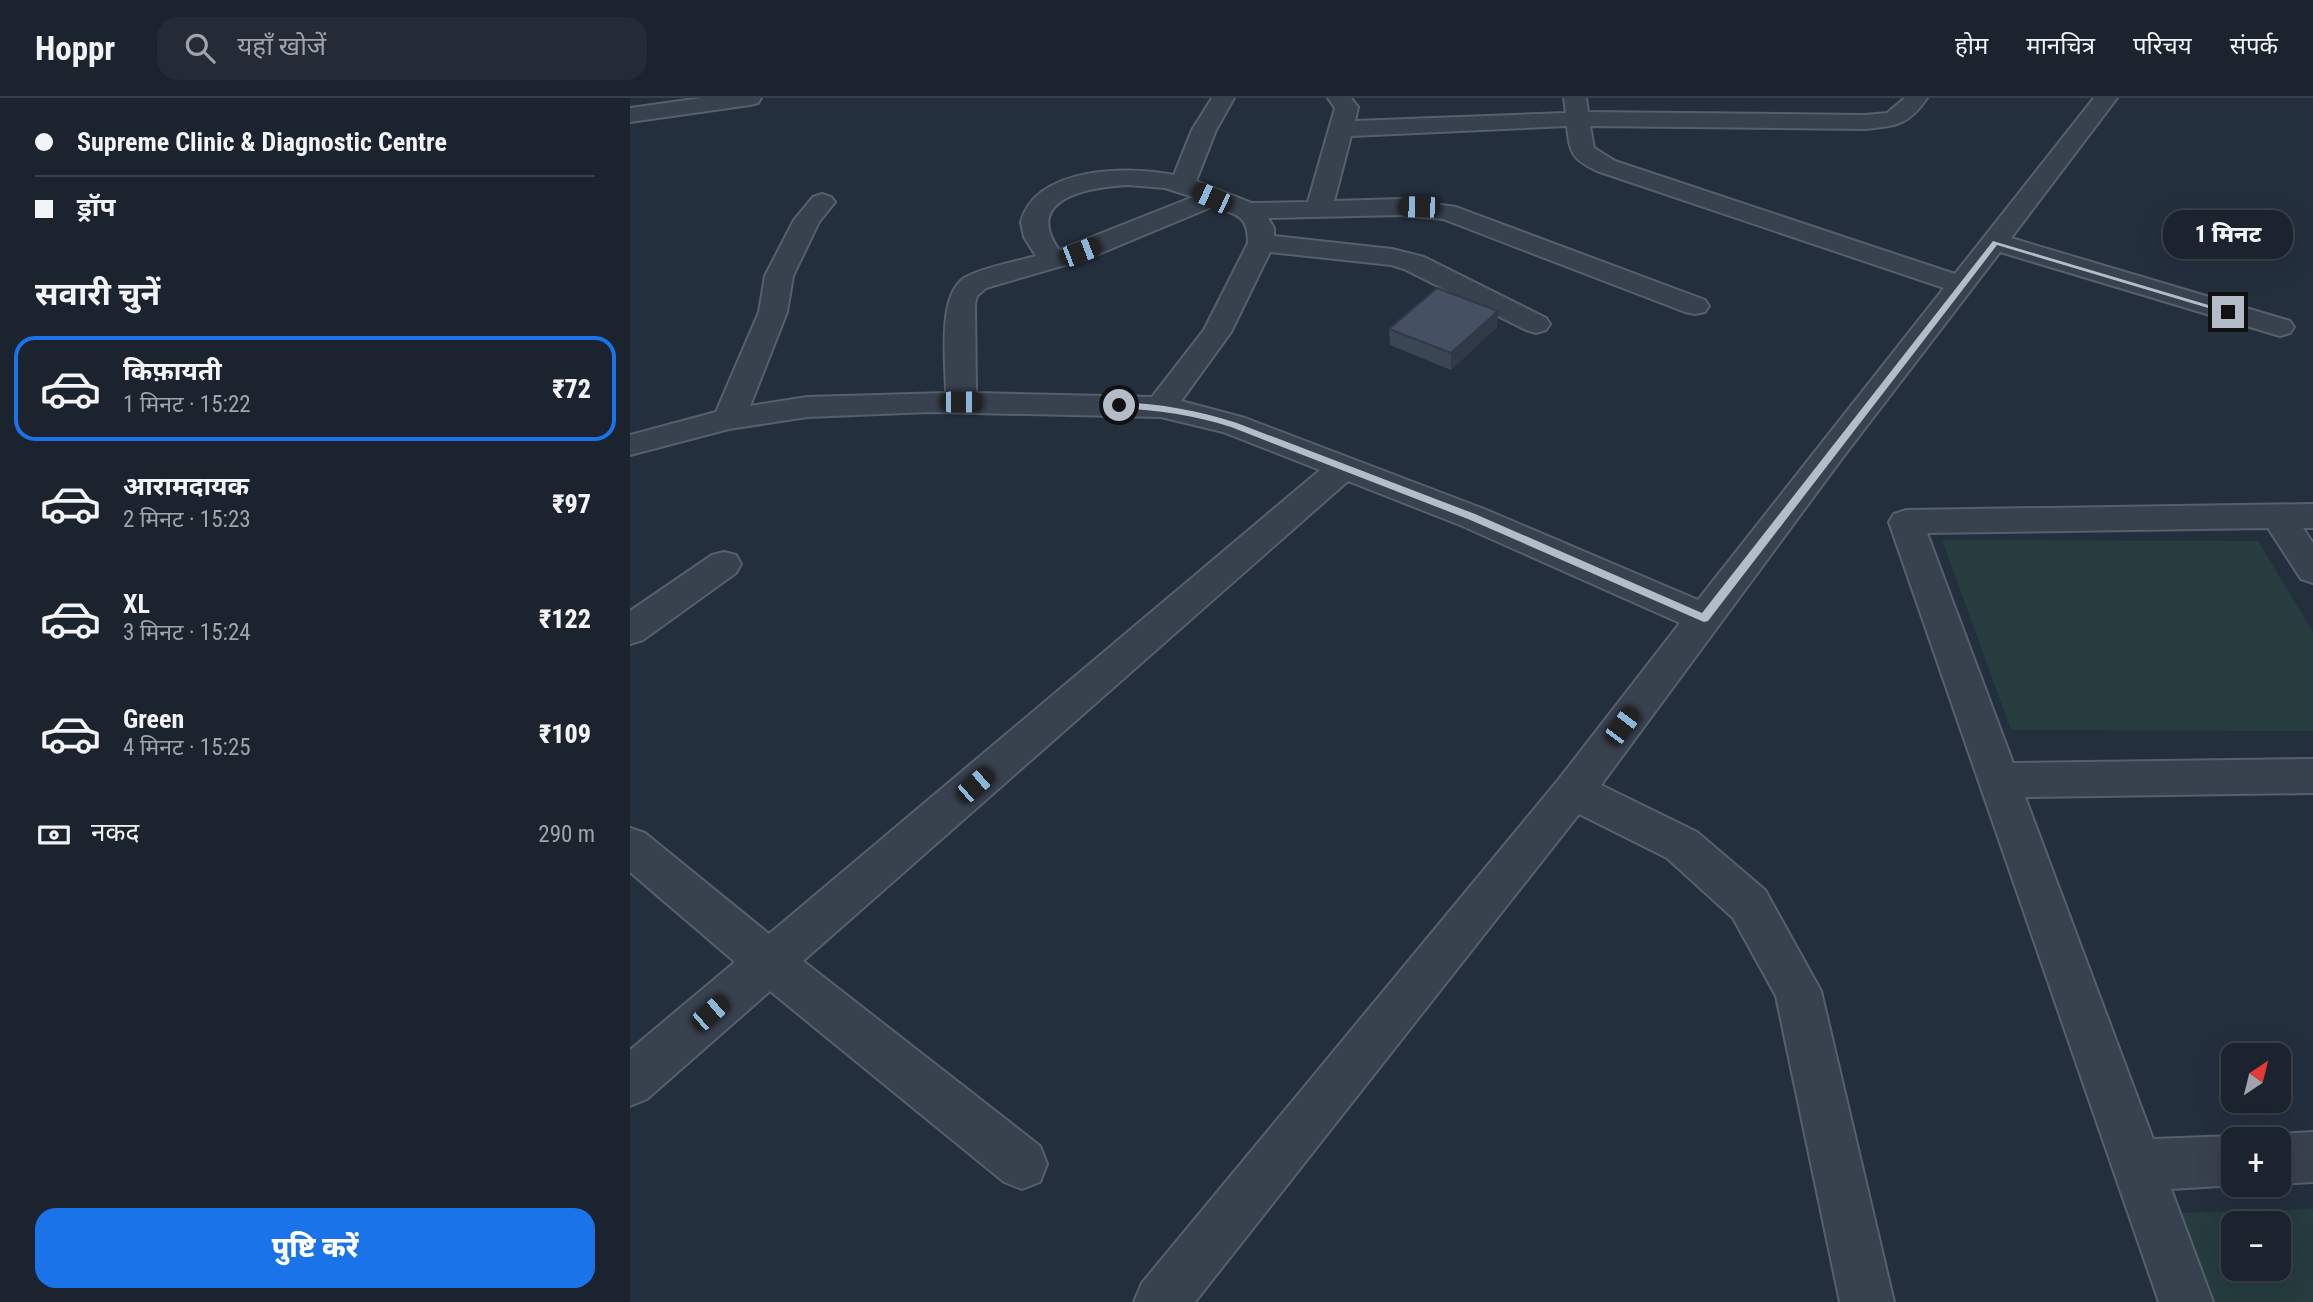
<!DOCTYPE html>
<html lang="hi">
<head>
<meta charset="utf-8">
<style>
	:root { --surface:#1b232e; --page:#242b36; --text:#f1f3f6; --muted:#a0a4aa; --line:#39404a; --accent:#1a73e8 }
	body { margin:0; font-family:"Roboto Condensed","Noto Sans Devanagari",sans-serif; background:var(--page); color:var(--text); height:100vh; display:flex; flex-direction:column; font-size:26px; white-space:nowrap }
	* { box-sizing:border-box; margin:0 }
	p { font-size:23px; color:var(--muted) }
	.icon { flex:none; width:38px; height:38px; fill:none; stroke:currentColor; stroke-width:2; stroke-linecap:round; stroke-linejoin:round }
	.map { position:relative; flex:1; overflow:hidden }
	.side { display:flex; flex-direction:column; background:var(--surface); width:630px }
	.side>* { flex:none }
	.guide { display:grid; align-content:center; height:154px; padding:0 35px; background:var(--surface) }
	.needle { width:46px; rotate:35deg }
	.tools { position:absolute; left:1591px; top:945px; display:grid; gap:14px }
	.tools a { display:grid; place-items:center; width:70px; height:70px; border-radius:14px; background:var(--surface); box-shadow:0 7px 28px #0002,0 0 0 2px var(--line); font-size:35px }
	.end { position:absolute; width:32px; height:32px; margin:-16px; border:9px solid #b4bcc9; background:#111; box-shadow:0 0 0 4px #111 }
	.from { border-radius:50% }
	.bubble { position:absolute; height:49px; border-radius:21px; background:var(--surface); box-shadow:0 7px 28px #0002,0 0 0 2px var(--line); font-size:23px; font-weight:800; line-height:49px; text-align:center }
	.car { position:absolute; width:21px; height:42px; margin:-21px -10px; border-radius:9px; box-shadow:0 0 5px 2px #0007; background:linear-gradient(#222 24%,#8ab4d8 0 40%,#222 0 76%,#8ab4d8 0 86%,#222 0) }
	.guide b { display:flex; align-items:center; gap:24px; height:66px; font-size:26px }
	.guide b+b { border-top:2px solid var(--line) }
	.guide i { width:18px; height:18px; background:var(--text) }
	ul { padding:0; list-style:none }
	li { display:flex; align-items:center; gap:21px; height:105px; margin:0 14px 10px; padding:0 21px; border:4px solid transparent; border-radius:21px }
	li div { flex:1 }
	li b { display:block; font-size:26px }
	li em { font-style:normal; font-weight:800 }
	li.current { border-color:var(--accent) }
	li>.icon { width:63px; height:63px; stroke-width:1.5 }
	h2 { padding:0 35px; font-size:32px; line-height:84px }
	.pay { display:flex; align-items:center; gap:18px; height:77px; padding:0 35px; font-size:26px }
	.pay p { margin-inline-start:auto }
	.button { display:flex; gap:14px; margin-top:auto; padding:14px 35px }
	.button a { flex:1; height:80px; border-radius:21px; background:var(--accent); color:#fff; font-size:28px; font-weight:800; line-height:80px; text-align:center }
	header { display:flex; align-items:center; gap:42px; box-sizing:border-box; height:98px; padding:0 35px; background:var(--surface); border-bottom:2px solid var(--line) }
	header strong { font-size:33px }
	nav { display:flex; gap:38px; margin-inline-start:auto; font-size:24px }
	.search { width:490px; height:63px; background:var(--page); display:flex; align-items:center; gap:18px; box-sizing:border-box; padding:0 24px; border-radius:21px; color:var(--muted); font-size:26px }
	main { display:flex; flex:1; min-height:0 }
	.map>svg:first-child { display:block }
</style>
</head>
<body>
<header>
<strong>Hoppr</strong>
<div class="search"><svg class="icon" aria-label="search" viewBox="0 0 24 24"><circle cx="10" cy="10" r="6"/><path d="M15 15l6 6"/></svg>यहाँ खोजें</div>
<nav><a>होम</a><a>मानचित्र</a><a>परिचय</a><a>संपर्क</a></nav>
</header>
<main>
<section class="side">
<div class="guide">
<b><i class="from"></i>Supreme Clinic &amp; Diagnostic Centre</b>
<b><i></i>ड्रॉप</b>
</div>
<h2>सवारी चुनें</h2>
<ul>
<li class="current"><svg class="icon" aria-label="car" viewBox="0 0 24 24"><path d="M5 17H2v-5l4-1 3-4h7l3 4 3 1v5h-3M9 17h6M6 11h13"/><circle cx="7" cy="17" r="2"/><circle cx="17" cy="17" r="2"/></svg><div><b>किफ़ायती</b><p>1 मिनट · 15:22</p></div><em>₹72</em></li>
<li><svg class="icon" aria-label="car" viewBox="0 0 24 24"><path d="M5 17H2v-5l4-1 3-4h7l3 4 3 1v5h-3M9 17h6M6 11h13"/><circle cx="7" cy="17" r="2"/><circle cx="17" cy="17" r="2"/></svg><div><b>आरामदायक</b><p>2 मिनट · 15:23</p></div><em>₹97</em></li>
<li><svg class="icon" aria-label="car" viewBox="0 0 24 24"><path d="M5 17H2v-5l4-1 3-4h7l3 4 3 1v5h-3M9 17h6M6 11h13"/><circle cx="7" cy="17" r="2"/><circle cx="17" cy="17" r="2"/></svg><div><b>XL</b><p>3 मिनट · 15:24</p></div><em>₹122</em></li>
<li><svg class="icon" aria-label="car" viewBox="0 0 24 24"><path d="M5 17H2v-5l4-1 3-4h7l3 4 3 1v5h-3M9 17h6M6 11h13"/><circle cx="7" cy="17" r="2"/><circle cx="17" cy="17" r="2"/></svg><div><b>Green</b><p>4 मिनट · 15:25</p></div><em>₹109</em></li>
</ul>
<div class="pay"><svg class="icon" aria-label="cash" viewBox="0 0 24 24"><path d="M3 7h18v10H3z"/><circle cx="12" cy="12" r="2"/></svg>नकद<p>290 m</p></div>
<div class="button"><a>पुष्टि करें</a></div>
</section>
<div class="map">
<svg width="1683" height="1204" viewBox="0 0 1683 1204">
	<rect width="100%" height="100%" fill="#242f3e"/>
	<g fill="#263c3f" fill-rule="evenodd">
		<path d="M1312,442l316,1 55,91v99l-302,-1z"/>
		<path d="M1683,1111v93h-98l-34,-89zM1603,1125h45v46h-45z"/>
	</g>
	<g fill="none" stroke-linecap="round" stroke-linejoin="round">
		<defs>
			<g id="minor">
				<path d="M72,0h59l-3,5 -8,2 -120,17v-14z"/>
				<path d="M582,0h22l-18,32 -20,51 56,22 56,-1 27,-94 -7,-10h23l7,9 -3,14 211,-8 -2,-15h22l2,14 277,3 22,-2 18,-15h22c-18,27 -31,28 -62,31l-275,-3 4,22 21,13 340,113 139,-176h23l-106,140 279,83 4,6 -4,6 -10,3 -280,-84 -157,205 -242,328 96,47 68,58 56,101 73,311h-54l-64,-306 -43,-78 -66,-60 -88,-44 -384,488h-61l8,-19 417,-504 121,-156 -220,-98 -112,-44 -545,480 237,185 7,18 -7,18 -18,7 -18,-7 -234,-191 -123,108 -17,7v-56l105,-88 -105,-90v-44l15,5 124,101 551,-464 -97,-38 -62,-15 -231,-5 -123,5 -78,12 -99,26v-20l86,-23 43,-100 6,-36 29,-56 19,-23 9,-3 9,3 4,5 -16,20 -26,54 -6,36 -37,94 57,-9 139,-4c0,-31 -10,-103 22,-117 21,-10 47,-14 68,-20l-12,-19 -3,-15c15,-56 108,-56 153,-47l18,-45zM937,28c3,28 5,33 30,45l347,117 -246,312 -214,-91 -239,-91 -64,-17 50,-69 39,-80 121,13 13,4 122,61 10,3 10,-3 4,-6 -4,-6 -122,-61 -32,-8 -118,-13v-8l-6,-10 132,-3 43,4 242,93 10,2 10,-2 4,-6 -4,-6 -249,-93 -56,-8 -66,2 17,-65zM498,87l37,3 28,9 -134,53c-37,-52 31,-63 69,-65zM584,108c23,10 34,8 34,37l-44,87 -52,67 -176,-4 -1,-89 2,-8 9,-8 103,-30z"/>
				<path d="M1683,406v24h-10l10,15v40l-12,-4 -33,-51 -341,5 86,230 300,-4v34l-288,4 128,342 80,-3 9,3h-9v46h4l-66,4 42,113h-54l-270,-780 5,-8 12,-4z"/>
				<path d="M94,454l12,3 5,9 -5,9 -93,67 -13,4v-33l82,-56z"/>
				<path d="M1683,1034v50l-35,2v-45h-13l13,-5z"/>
			</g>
		</defs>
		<use href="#minor" stroke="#565f6c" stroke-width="4"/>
		<use href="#minor" fill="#38414e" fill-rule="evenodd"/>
	</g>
	<path fill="#3b4654" d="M868,213l-1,16 -46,43 -61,-25 -1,-16z"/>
	<path fill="#303945" d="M868,213l-1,16 -46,43v-17z"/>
	<path fill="#455162" stroke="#303945" stroke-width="2" d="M807,190l61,23 -47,42 -62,-24z"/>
	<path fill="#b4bcc9" d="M1363,143l239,71 -7,1 -228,-68 -289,376 -4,1 -236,-103 -237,-92c-38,-12 -73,-17 -112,-19l-5,-3 5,-3c42,2 78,8 118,21l238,91 227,99z"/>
</svg>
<div class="tools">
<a><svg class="needle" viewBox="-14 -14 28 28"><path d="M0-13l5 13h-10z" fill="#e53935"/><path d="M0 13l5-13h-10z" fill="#a0a4aa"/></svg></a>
<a>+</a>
<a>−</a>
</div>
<i class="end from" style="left:489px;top:307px"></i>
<i class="end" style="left:1598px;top:214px"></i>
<div class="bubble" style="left:1533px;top:112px;width:130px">1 मिनट</div>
<i class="car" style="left:582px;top:100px;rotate:295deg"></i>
<i class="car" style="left:789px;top:109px;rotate:271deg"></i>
<i class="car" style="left:450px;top:154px;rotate:69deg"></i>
<i class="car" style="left:331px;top:304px;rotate:90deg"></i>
<i class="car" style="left:992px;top:628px;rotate:37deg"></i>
<i class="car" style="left:345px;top:687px;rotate:49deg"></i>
<i class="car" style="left:80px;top:915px;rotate:49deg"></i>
</div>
</main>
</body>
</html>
